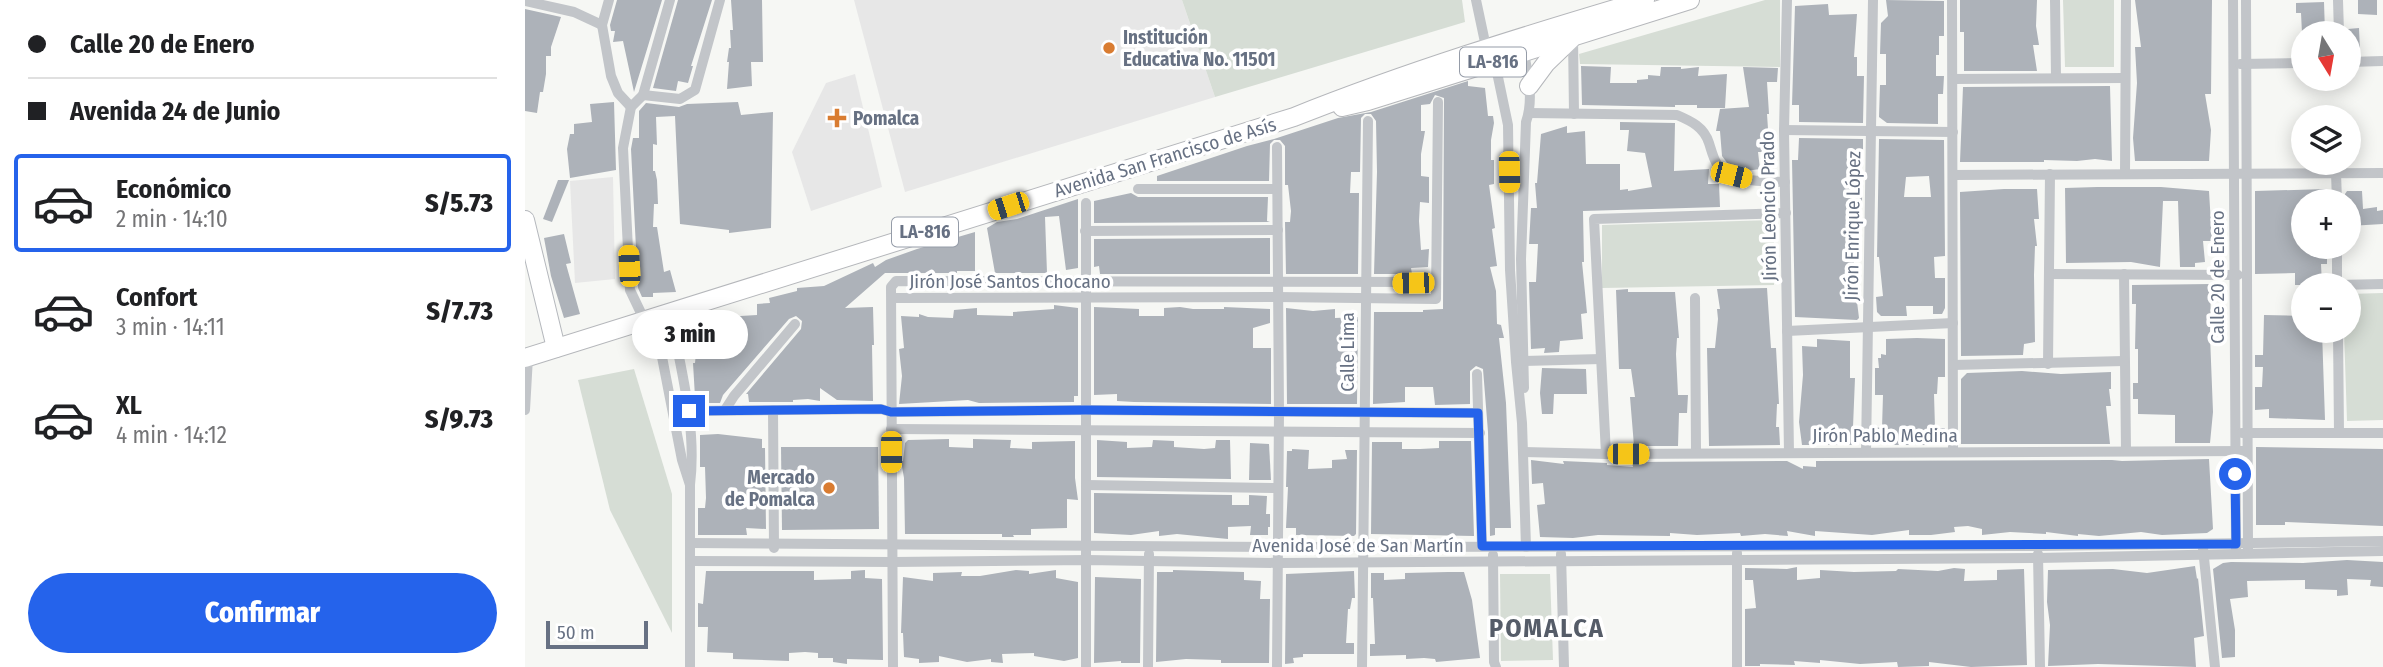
<!DOCTYPE html>
<html lang="es">
<head>
<meta charset="utf-8">
<style>
	:root { --surface:#fff; --page:#f6f6f6; --text:#202124; --muted:#757577; --line:#e0e0e0; --accent:#2563eb }
	body { margin:0; font-family:"Fira Sans Condensed",sans-serif; background:var(--page); color:var(--text); height:100vh; display:flex; flex-direction:column; font-size:26px; white-space:nowrap }
	* { box-sizing:border-box; margin:0 }
	p { font-size:23px; color:var(--muted) }
	.icon { flex:none; width:38px; height:38px; fill:none; stroke:currentColor; stroke-width:2; stroke-linecap:round; stroke-linejoin:round }
	.map { position:relative; flex:1; overflow:hidden }
	.sheet { display:flex; flex-direction:column; background:var(--surface); width:525px }
	.sheet>* { flex:none }
	.hud { display:grid; align-content:center; height:154px; padding:0 28px; background:var(--surface) }
	.needle { width:46px; rotate:169deg }
	.controls { position:absolute; left:1766px; top:21px; display:grid; gap:14px }
	.controls a { display:grid; place-items:center; width:70px; height:70px; border-radius:50%; background:var(--surface); box-shadow:0 4px 18px #0003; font-size:35px }
	.scale { position:absolute; left:21px; bottom:18px; width:102px; box-sizing:border-box; padding-left:7px; border:4px solid #677183; border-top:0; font-size:19px; line-height:24px; white-space:nowrap; color:#677183; -webkit-text-stroke:5px #fff; paint-order:stroke }
	.end { position:absolute; width:32px; height:32px; margin:-16px; border:9px solid #2563eb; background:#fff; box-shadow:0 0 0 4px #fff }
	.from { border-radius:50% }
	.bubble { position:absolute; height:49px; border-radius:24px; background:var(--surface); box-shadow:0 4px 18px #0003; font-size:23px; font-weight:800; line-height:49px; text-align:center }
	.car { position:absolute; width:21px; height:42px; margin:-21px -10px; border-radius:9px; box-shadow:0 0 5px 2px #0007; background:linear-gradient(#f5c518 24%,#345 0 40%,#f5c518 0 76%,#345 0 86%,#f5c518 0) }
	.hud b { display:flex; align-items:center; gap:24px; height:66px; font-size:26px }
	.hud b+b { border-top:2px solid var(--line) }
	.hud i { width:18px; height:18px; background:var(--text) }
	ul { padding:0; list-style:none }
	li { display:flex; align-items:center; gap:21px; height:98px; margin:0 14px 10px; padding:0 14px; border:4px solid transparent; border-radius:7px }
	li div { flex:1 }
	li b { display:block; font-size:26px }
	li em { font-style:normal; font-weight:800 }
	li.current { border-color:var(--accent) }
	li>.icon { width:63px; height:63px; stroke-width:1.5 }
	.cta { display:flex; gap:14px; margin-top:auto; padding:14px 28px }
	.cta a { flex:1; height:80px; border-radius:42px; background:var(--accent); color:#fff; font-size:28px; font-weight:800; line-height:80px; text-align:center }
	main { display:flex; flex:1; min-height:0 }
	.map>svg:first-child { display:block }
</style>
</head>
<body>
<main>
<section class="sheet">
<div class="hud">
<b><i class="from"></i>Calle 20 de Enero</b>
<b><i></i>Avenida 24 de Junio</b>
</div>
<ul>
<li class="current"><svg class="icon" aria-label="car" viewBox="0 0 24 24"><path d="M5 17H2v-5l4-1 3-4h7l3 4 3 1v5h-3M9 17h6M6 11h13"/><circle cx="7" cy="17" r="2"/><circle cx="17" cy="17" r="2"/></svg><div><b>Económico</b><p>2 min · 14:10</p></div><em>S/5.73</em></li>
<li><svg class="icon" aria-label="car" viewBox="0 0 24 24"><path d="M5 17H2v-5l4-1 3-4h7l3 4 3 1v5h-3M9 17h6M6 11h13"/><circle cx="7" cy="17" r="2"/><circle cx="17" cy="17" r="2"/></svg><div><b>Confort</b><p>3 min · 14:11</p></div><em>S/7.73</em></li>
<li><svg class="icon" aria-label="car" viewBox="0 0 24 24"><path d="M5 17H2v-5l4-1 3-4h7l3 4 3 1v5h-3M9 17h6M6 11h13"/><circle cx="7" cy="17" r="2"/><circle cx="17" cy="17" r="2"/></svg><div><b>XL</b><p>4 min · 14:12</p></div><em>S/9.73</em></li>
</ul>
<div class="cta"><a>Confirmar</a></div>
</section>
<div class="map">
<svg width="1858" height="667" viewBox="0 0 1858 667">
	<rect width="100%" height="100%" fill="#f6f7f4"/>
	<g fill="#e7e7e7">
		<path d="M329,0h328l33,97 -310,95z"/>
		<path d="M330,74l27,113 -71,24 -19,-59 34,-69z"/>
		<path d="M88,177l2,102 -40,4 -5,-102z"/>
	</g>
	<g fill="#d6ddd5">
		<path d="M657,0h280l3,22 -250,75z"/>
		<path d="M1240,0h15v67l-200,-3 -1,-10z"/>
		<path d="M1538,0h51v67h-49z"/>
		<path d="M1249,220v65l-172,3v-63z"/>
		<path d="M1858,293v127l-36,1 -3,-90h5v-37z"/>
		<path d="M109,369l38,125v139l-62,-123 -32,-130z"/>
		<path d="M975,574h50l3,86 -52,1z"/>
	</g>
	<g fill="#adb2b9" fill-rule="evenodd">
		<path d="M92,0h45l-28,92 -11,-51 -10,1 2,-11h-4l-1,-6z"/>
		<path d="M153,0h34l-21,66h2l-5,17 -10,-2 -2,10 -23,-3z"/>
		<path d="M206,0h31l1,62h-12l1,24 -25,3 2,-27h-2l2,-14h2l-1,-18h3z"/>
		<path d="M1361,0l58,1v35h-5v19h-3v21h8l-1,18h-5v30l-51,-1 -8,-6 1,-32h6v-31h-6l1,-31 7,-7z"/>
		<path d="M1435,0h77l-1,26 3,19h-6l4,26h-73v-39h-4z"/>
		<path d="M1610,0h77l-1,94h-6l6,36 -2,31h-74l-2,-23 4,-55 -2,-36h6z"/>
		<path d="M1833,0h19v15l-19,-1z"/>
		<path d="M1799,2l1,31h-23l-1,-20h-5v-10z"/>
		<path d="M1303,4l1,11 28,-1 -3,43h3v19h7l-1,47 -64,-1v-17h-7l3,-99z"/>
		<path d="M0,9l36,8 -10,30v9h-5v18l-3,18h-3l-3,21 -12,-2z"/>
		<path d="M1834,28l1,23 -11,1 -1,-23z"/>
		<path d="M1056,66l30,1 -1,16h27v-3l11,-1v-4l12,1 1,-9h20v2l18,-2 -1,9 29,-2 -2,34h-28v-3h-22v2l-93,-2z"/>
		<path d="M1218,67l35,1 -1,14h-10l2,32h-2l1,15h-3l3,23h-10l2,17 -14,2v-4h-13l-5,-3 -6,-8 -2,-25h-4l4,-22 29,-2z"/>
		<path d="M943,81v5l17,2 3,28h5l1,7 -3,17v20h3v24l-5,1 6,43 -3,1 5,37 -7,1 6,24 1,33 4,1 3,13h-5l7,65 5,125h-16v7l-5,1 -2,-104 -5,-63 -7,-3 -6,5v33l-35,1 -2,-18h-28v15l-32,2 1,-92h49v-2l20,-1 1,-211 -9,-3 -5,9 -9,1v26h4l-4,23v22l8,1v26l-9,-1 -1,19 2,29 8,-1 -1,18 -17,1 1,6h-38l3,-102 -1,-51 -5,-7h-6l-4,4 -1,54h-9l-1,21h9l-1,81h-72l-1,-52h5l1,-11 -3,-26h-3v-39l-5,-6h-6l-4,4 -1,37h-112v-5l90,-30 27,-7 64,-21 33,-6z"/>
		<path d="M1585,86l2,75 -17,-2 -18,2 -33,-1v2h-84l3,-75z"/>
		<path d="M89,102l2,68 -46,8 -3,-29 3,-15h4v-10l18,-2 -2,-18z"/>
		<path d="M213,102l3,13 32,-3 -2,116 -42,5v-3l-49,-6 -5,-108 -19,1 1,28 -4,-1v27h2l2,9 1,24h-4l-1,23h4l7,45 6,-2 6,22 -23,1v4h-11l-4,-9 -7,-139 2,-11h6v-27l7,-8 33,4 8,-3z"/>
		<path d="M1095,122l55,1 -1,48 35,-2 -1,15h11l1,23 -137,4 1,51h-2l5,51 -6,1 2,25 -23,2 -1,11 -15,1 1,-5 -14,1 -2,-67h7l2,-38h-9l2,-36h6l-2,-25h2l4,-49 26,-8v7l18,-2 1,33h34v26l8,-1v2l24,-4 -7,-34 -18,-2 2,-21h-9z"/>
		<path d="M1274,138l64,1v18h-7l1,31 5,-1v29l-8,1v60l5,41 -2,2 -62,-3 -3,-157h6z"/>
		<path d="M1354,139l65,1 1,116 -11,1 1,21h10v30l-3,6h-9v-8h-27l1,10h-26l-4,-4 -1,-15 7,-1 -4,-39h-2zM1404,176l2,21h-27l2,-20z"/>
		<path d="M33,180h11l-17,42 -9,-3z"/>
		<path d="M1572,187h64l48,4 3,50h-9l2,21 -10,1v4h-15l-2,-66h-15l-3,66 -29,-5 -65,1 -1,-75z"/>
		<path d="M1479,189h33l2,30h-5l3,27h-2l-1,29 1,67 -11,2 -1,11 -62,1 -1,-164z"/>
		<path d="M1801,189l1,12h-24v46h24v17h-6l1,21h-27v-12l-40,1v-83z"/>
		<path d="M1822,191h15l1,18 14,-2v4l6,-1v14l-34,2v-25h-4v-7z"/>
		<path d="M606,193l7,4h130l-1,24 3,1 -176,1v-22z"/>
		<path d="M553,199v69l-12,2 -7,-54 -14,1 2,56h-52l-8,-45 10,-6 20,-3z"/>
		<path d="M450,232v39h-18v2h-72l-40,35 28,-1 1,38h-2l1,56 -36,-1 -17,-12v13l-12,-2 -15,1v2h-44l-1,-8h-2l55,-65 1,-8 -6,-5 -7,3 -66,76 -3,8h-19l-6,-6 -2,-34h2l1,-10 10,1v-24h2v-12l49,-3v-11l13,-1 -1,-5 28,-7v-3l27,-2 49,-23 2,4 11,-7 31,-11z"/>
		<path d="M39,234l7,29 -5,1 14,50 -16,4 -13,-42 -7,-38z"/>
		<path d="M745,238v36h-170l-1,-8 -5,1v-28z"/>
		<path d="M1686,284l-1,52 3,76 -3,31h-35v-28l-37,-1v-15h-5v-16h5v-34h-3l1,-45h-4v-19z"/>
		<path d="M1242,288l4,60h5l3,56h-2l-1,23h3l1,18 -71,1 -2,-98h8l3,-29 -1,-10h3l-3,-20z"/>
		<path d="M1103,289v3h47l4,46h-2l-1,16 2,41h10l-1,18h-8l-1,33h-44l-4,-49h5l-4,-28h-12l-1,-27 -2,-52z"/>
		<path d="M529,305l24,3v88h-4v6l-95,1 -11,-3 -69,4 3,-28 -3,-27 5,-1 -3,-32 18,1v-3l9,3 25,1 1,-8 23,-2v7l36,1v-4l41,-3z"/>
		<path d="M569,307l45,2v7h25v-8l16,-1 13,2h31v-2l46,2v14l-17,5v20h18v56l-137,-2 -17,-1v-7l-23,1z"/>
		<path d="M761,308l27,3 22,-2v9l23,-1 -1,87h-70z"/>
		<path d="M1739,315l39,1v15h19l3,89 -56,-2v-9l-14,1v-23h7l1,-20h-8v-12h8z"/>
		<path d="M1392,338l28,1v38h-7l-1,17h-3l1,34h10v17h-62l1,-6h-10v-12l8,1 1,-33h-8v-27h4l-1,-10h3v-4l5,1v-16z"/>
		<path d="M1292,339l33,2v37h5l-2,49h6l-1,12h-3v6h-53l-3,-23 4,-47 -1,-29 15,1z"/>
		<path d="M1017,368l44,1 1,25h-33l-1,20h-11l-2,-21z"/>
		<path d="M1497,371l39,3 50,-2v17h-2l2,17h-5l4,38h-149v-65l6,-6z"/>
		<path d="M193,434l44,5v9h3l1,81 -20,-1 1,7h-49v-27h7l1,-10 -1,-31h-5v-32z"/>
		<path d="M424,439v8l24,1v-9l38,1 -1,8 22,1v-7l43,-1v37l3,22 -11,-1v29l-36,1v6h-18l1,2h-12v-3h-97l-1,-56 -3,-17h2l2,-18 3,-3z"/>
		<path d="M572,440l30,2v6l25,-1 1,-7 21,1v6l30,2 11,-1 1,-8h14l1,39 -134,-2z"/>
		<path d="M914,441h32l3,95 -103,-2 1,-92h30v7h18l19,-1z"/>
		<path d="M725,443l19,1 2,36h-22z"/>
		<path d="M256,447h97l1,82 -97,1z"/>
		<path d="M1731,447l127,2v77l-98,-4v3h-29z"/>
		<path d="M767,449l17,1 -1,19 24,-1v-8l15,-1 -2,-9h12l-1,84 -2,2 -58,-1v-7h-10l2,-41h-2l1,-36h5z"/>
		<path d="M1684,459l4,70 -6,4 -45,2 -21,-3 -42,4 -21,-2v2l-32,-4v2l-36,-2 -28,3v-6l-14,-3 -14,1 1,5 -24,3h-22v-5l-37,5 -57,-4v5l-28,-5 1,5 -23,-2 -24,2 -1,-3 -43,2 -27,-2v3l-72,-1 -25,3 -33,-1 -3,-32 8,-1 -2,-21 -11,1 -1,-24 33,4 -1,-3 44,2v2l26,2 -1,-5 155,-1 16,8v-3l13,1v-6l296,-1 10,1z"/>
		<path d="M569,493l138,2v10h17v-10l18,1 -1,18h4v13h-2v8h-18l1,-9 -23,1v12l-51,-5 -18,2v-5l-28,4 -37,-2z"/>
		<path d="M1822,560l36,2v25l-13,-1 1,-6 -24,-1 1,16 -11,1v-6l-32,-1v-9l-58,1 1,16 -18,2 5,31v27l-13,1 -9,-89 10,-6 8,-1 72,1z"/>
		<path d="M1670,566l2,13 1,-1 6,58 -10,2 2,29 -98,-3 -50,2 2,-41 -3,-23 1,-32 65,-1 34,4z"/>
		<path d="M1272,567v13l23,-2v-8l34,2 42,-1 2,-2 40,2 16,-3 11,1 -1,12 33,-1v-10l27,-1 3,96 -56,2 -42,-5v4l-31,1 -1,-5 -37,2 -40,-4v3l-26,-2 1,4 -35,-1v2h-15v-57l11,-1 -3,-28h-8v-12l42,1z"/>
		<path d="M340,570v8l17,1 1,81 -36,-1v5l-14,-2v-4h-15v-5l-13,-1 -16,1v8l-56,-2v-6l-26,-1 1,-25h-10v-24l5,1 3,-33h108v9l37,-1v-8z"/>
		<path d="M491,570l13,1v3l27,-4v8l22,4v76l-14,3 -30,-5v-3l-32,1 1,9 -12,-1v-3l-24,3 -28,-6v6l-20,1v-4l-15,-2 -1,-24h-2l2,-56 30,4v-8l29,-1 -1,4h19z"/>
		<path d="M648,570l71,2v8l17,1 -1,18h10l-1,64h-48v-3l-35,-1 -30,3 1,-90h16z"/>
		<path d="M829,571l1,27h-3l-2,11h-2l-2,34h8v11h-51v3l-10,1 1,5 -9,1 1,-90z"/>
		<path d="M923,572h16l8,28 8,58 -44,4 -1,-3 -11,-1 -18,1v-4l-36,1v-12h5l-2,-46h-2v-25h13v7l21,-1v-6z"/>
		<path d="M570,577l46,2 -1,84h-19v-2l-27,2z"/>
	</g>
	<g fill="none" stroke-linecap="round" stroke-linejoin="round">
		<defs>
			<path id="primary" d="M0,220l31,128"/>
			<g id="trunk">
				<path d="M1004,86l17,-23 25,-24"/>
				<path d="M817,107l26,-6 322,-101"/>
				<path d="M0,358l769,-241c115,-46 233,-82 351,-117"/>
			</g>
		</defs>
		<use href="#primary" stroke="#b5b8bd" stroke-width="20"/>
		<use href="#trunk" stroke="#b5b7bb" stroke-width="20"/>
		<g stroke="#c2c5c9" stroke-width="10">
			<path d="M84,0l-7,25 9,51 7,17 13,14"/>
			<path d="M145,0l-27,95 -12,12 -8,41 7,142 32,67 20,103 8,25"/>
			<path d="M951,0l10,47"/>
			<path d="M1262,0l-3,130 5,323"/>
			<path d="M1427,0l1,452"/>
			<path d="M1530,0l1,77"/>
			<path d="M1708,0l3,550"/>
			<path d="M1721,0l2,550"/>
			<path d="M1813,0l1,33"/>
			<path d="M0,1l49,11 28,13"/>
			<path d="M1048,37l1,77"/>
			<path d="M998,49c5,23 11,51 3,73l-5,137 3,129"/>
			<path d="M969,58l14,67 2,145 6,92 6,61 4,124"/>
			<path d="M1824,62l34,-1"/>
			<path d="M1715,64l63,-1"/>
			<path d="M1428,79l172,-1"/>
			<path d="M118,95l37,4 15,-9 25,-90"/>
			<path d="M1004,113l148,2c14,6 27,12 32,28 2,6 4,15 8,21 13,19 47,17 68,18"/>
			<path d="M1259,130l169,2"/>
			<path d="M1811,173l1,28"/>
			<path d="M1600,174l1,-174"/>
			<path d="M1428,175l430,-2"/>
			<path d="M613,189h139"/>
			<path d="M561,203v464"/>
			<path d="M560,231l193,-1"/>
			<path d="M1812,247v38"/>
			<path d="M1524,274l189,1"/>
			<path d="M1599,274l2,177"/>
			<path d="M1812,285l46,-1"/>
			<path d="M367,298l385,-1 159,2 2,-197"/>
			<path d="M1170,298l1,155"/>
			<path d="M145,312c11,58 27,115 20,173v182"/>
			<path d="M1262,331l166,-8"/>
			<path d="M1813,331l1,102"/>
			<path d="M995,361l81,-2"/>
			<path d="M1523,364l2,-190"/>
			<path d="M1428,365l171,-4"/>
			<path d="M952,374l5,172"/>
			<path d="M0,410l3,-53"/>
			<path d="M200,410l9,-14 61,-72"/>
			<path d="M248,410l1,138"/>
			<path d="M164,411l192,-2 10,3 194,-2 393,3"/>
			<path d="M366,429l589,4"/>
			<path d="M1717,433h141"/>
			<path d="M998,452l83,2 641,-3"/>
			<path d="M1341,452l7,-452"/>
			<path d="M1081,454l-12,-235 192,-6"/>
			<path d="M561,485l191,3"/>
			<path d="M165,543l587,4 762,-1 344,-5"/>
			<path d="M1678,548l12,119"/>
			<path d="M1036,554l3,113"/>
			<path d="M1513,554l2,113"/>
			<path d="M968,555l1,107 2,5"/>
			<path d="M165,561l203,1 194,-2 191,3 760,-5 345,-7"/>
			<path d="M368,667l-2,-380 5,-6 540,1"/>
			<path d="M623,667l1,-113"/>
			<path d="M752,667l2,-255 -2,-265"/>
			<path d="M837,667l6,-546"/>
			<path d="M1212,667v-114"/>
		</g>
		<use href="#primary" stroke="#fff" stroke-width="18"/>
		<use href="#trunk" stroke="#fff" stroke-width="18"/>
	</g>
	<g fill="none" stroke-linecap="round" stroke-linejoin="round">
		<path stroke="#2563eb" stroke-width="9" d="M164,411l192,-2 10,3 194,-2 393,3 4,133 754,-2 -1,-70"/>
	</g>
	<g fill="#d97c31" stroke="#fff" stroke-width="2.5">
		<circle cx="584" cy="48" r="7"/>
		<path d="M308.5 107.5h7v7h7v7h-7v7h-7v-7h-7v-7h7z"/>
		<circle cx="304" cy="488" r="7"/>
	</g>
	<g text-anchor="middle" stroke-width="7" stroke-linejoin="round" paint-order="stroke">
		<g fill="#fff" stroke="#959ca8" stroke-width="2">
			<rect x="935" y="47.5" width="66" height="29" rx="5"/>
			<rect x="367" y="217.5" width="66" height="29" rx="5"/>
		</g>
		<g font-size="18" font-weight="bold" fill="#677183">
			<text x="968" y="68">LA-816</text>
			<text x="400" y="238">LA-816</text>
		</g>
		<g font-size="19" font-weight="bold" fill="#677183" stroke="#fff" text-anchor="start">
			<text x="598" y="44">Institución<tspan x="598" dy="22">Educativa No. 11501</tspan></text>
			<text x="328" y="125">Pomalca</text>
			<text x="290" y="484" text-anchor="end">Mercado<tspan x="290" dy="22">de Pomalca</tspan></text>
		</g>
		<g font-size="19" fill="#677183" stroke="#fff">
			<text transform="translate(640 157) rotate(-17)" y="7">Avenida San Francisco de Asís</text>
			<text transform="translate(1243 206) rotate(-91)" y="7">Jirón Leoncio Prado</text>
			<text transform="translate(1327 226) rotate(-89)" y="7">Jirón Enrique López</text>
			<text transform="translate(1692 277) rotate(-90)" y="7">Calle 20 de Enero</text>
			<text x="485" y="288">Jirón José Santos Chocano</text>
			<text transform="translate(822 352) rotate(-90)" y="7">Calle Lima</text>
			<text x="1360" y="442">Jirón Pablo Medina</text>
			<text x="833" y="552">Avenida José de San Martín</text>
		</g>
		<g font-size="26" font-weight="bold" letter-spacing="2" fill="#555c68" stroke="#fff">
			<text x="1022" y="637">POMALCA</text>
		</g>
	</g>
</svg>
<div class="controls">
<a><svg class="needle" viewBox="-14 -14 28 28"><path d="M0-13l5 13h-10z" fill="#e53935"/><path d="M0 13l5-13h-10z" fill="#757577"/></svg></a>
<a><svg class="icon" aria-label="layers" viewBox="0 0 24 24"><path d="M12 4l9 5-9 5-9-5zM3 14l9 5 9-5"/></svg></a>
<a>+</a>
<a>−</a>
</div>
<div class="scale">50 m</div>
<i class="end from" style="left:1710px;top:474px"></i>
<i class="end" style="left:164px;top:411px"></i>
<div class="bubble" style="left:107px;top:310px;width:116px">3 min</div>
<i class="car" style="left:984px;top:172px;rotate:179deg"></i>
<i class="car" style="left:1206px;top:175px;rotate:104deg"></i>
<i class="car" style="left:483px;top:206px;rotate:252deg"></i>
<i class="car" style="left:104px;top:266px;rotate:357deg"></i>
<i class="car" style="left:888px;top:283px;rotate:269deg"></i>
<i class="car" style="left:366px;top:452px;rotate:180deg"></i>
<i class="car" style="left:1103px;top:454px;rotate:90deg"></i>
</div>
</main>
</body>
</html>
